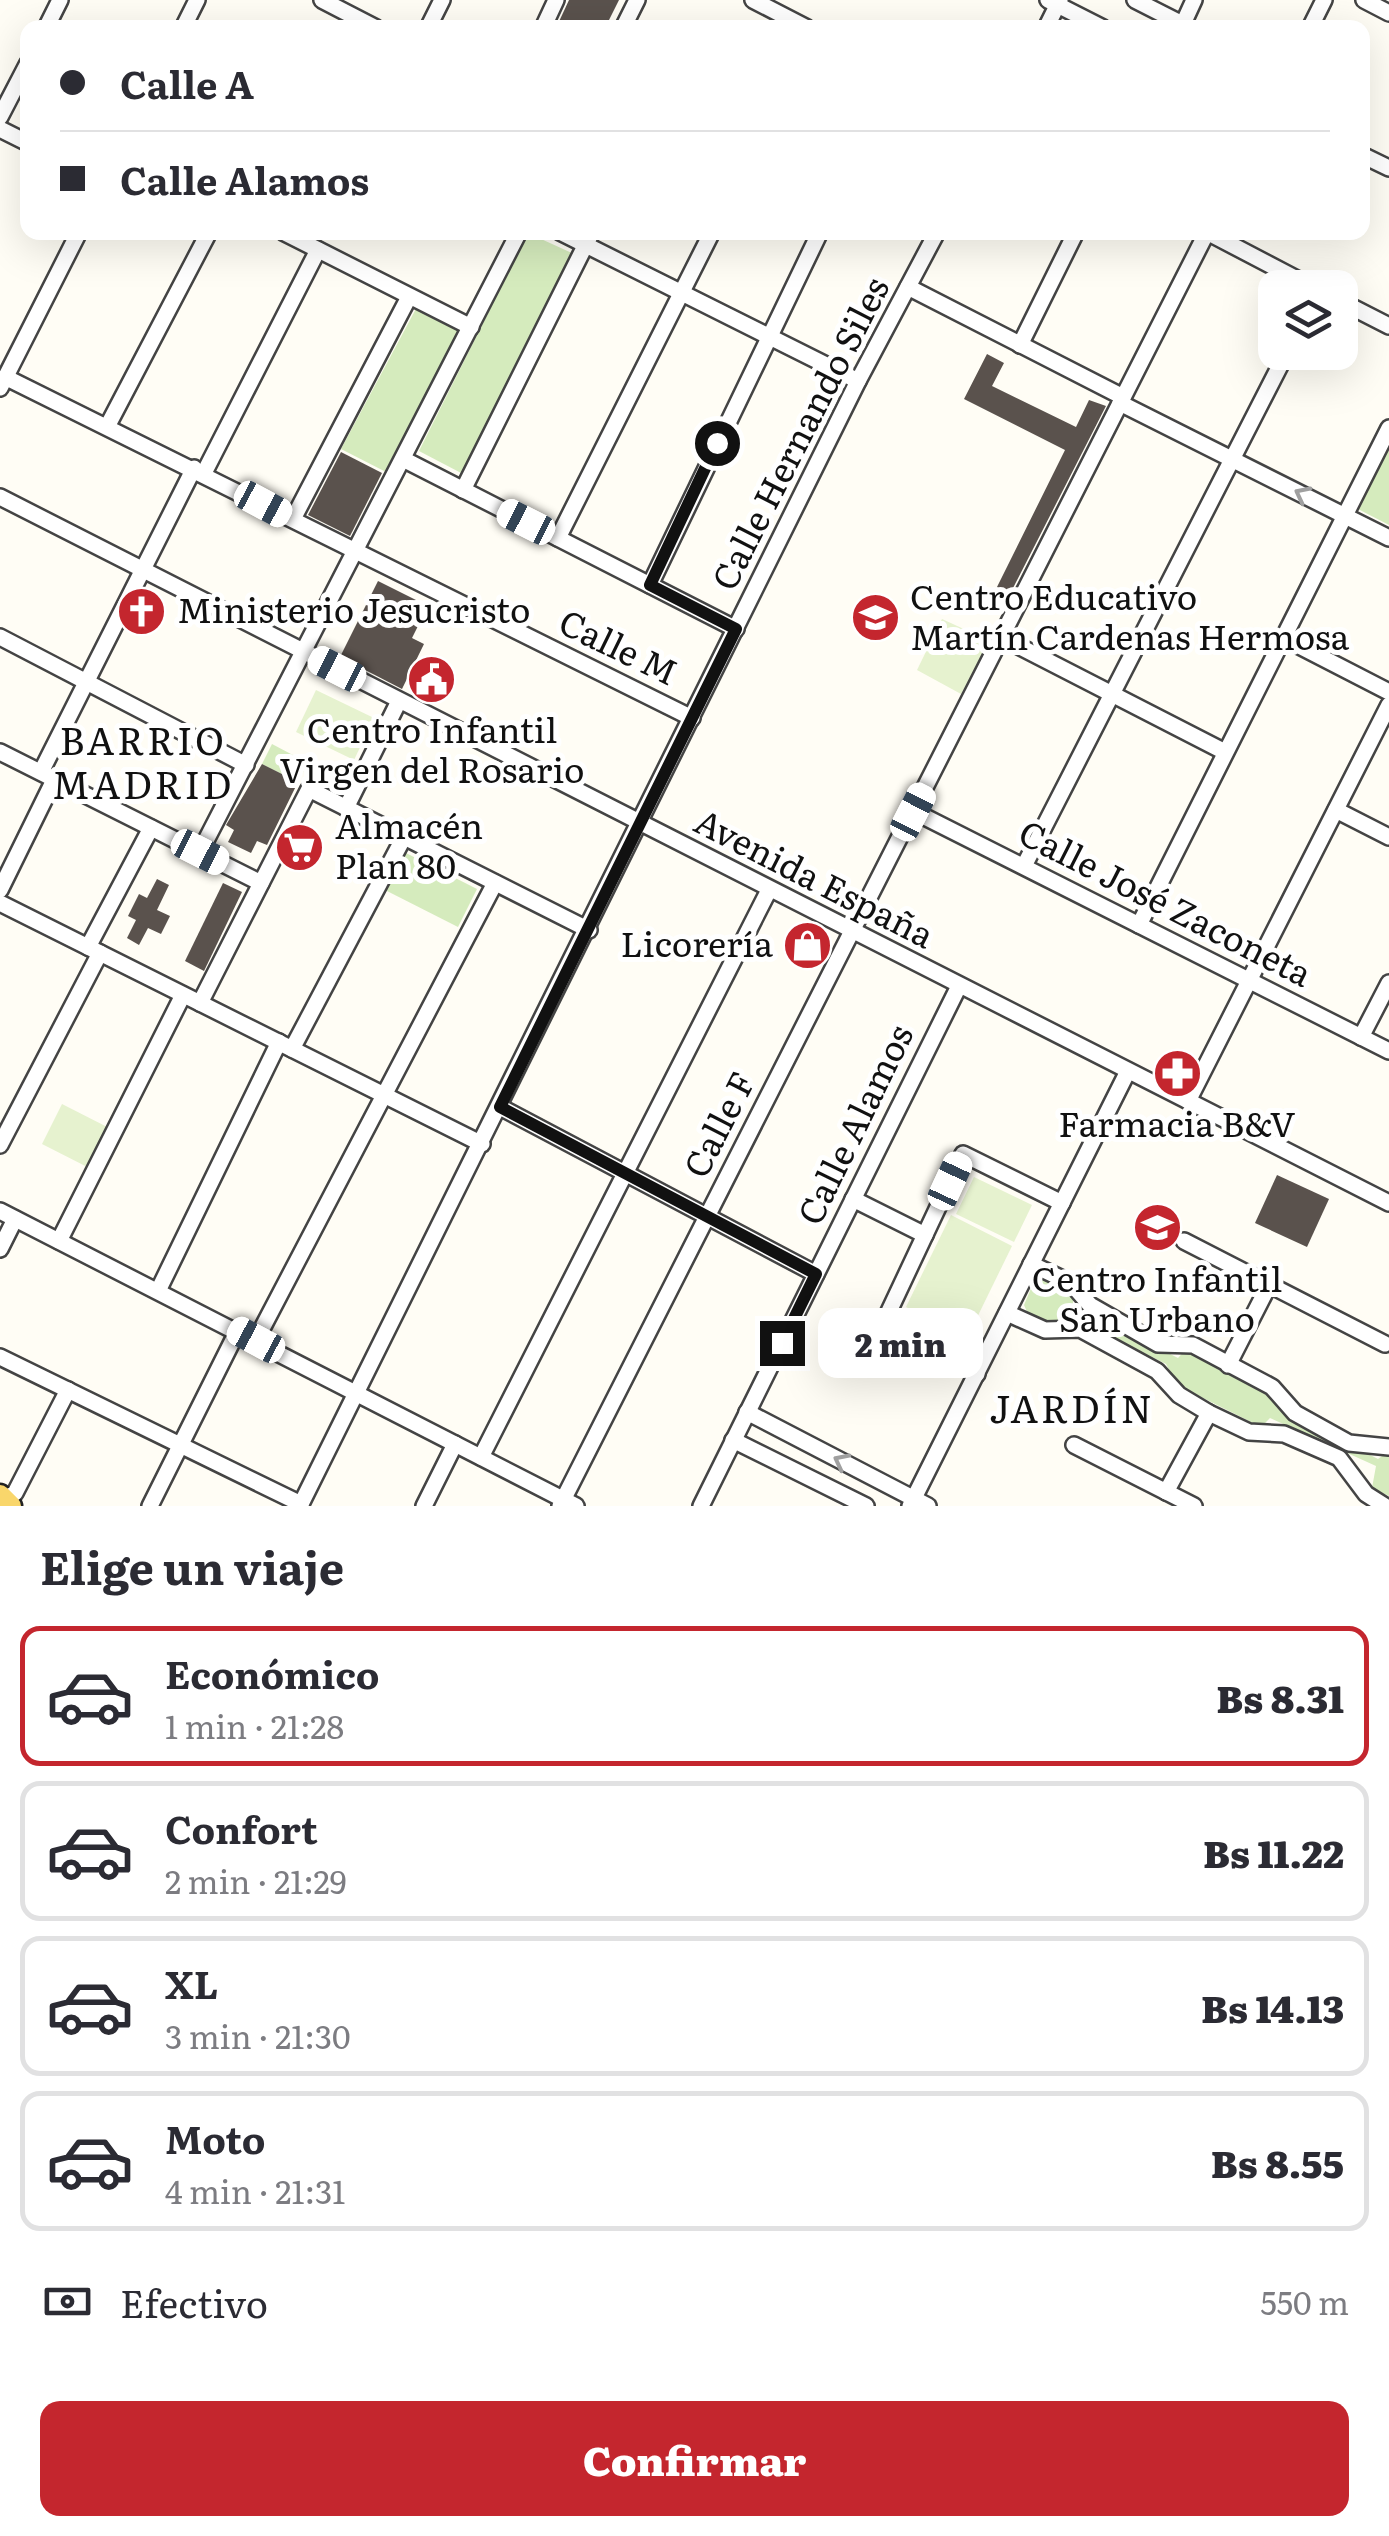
<!DOCTYPE html>
<html lang="es">
<head>
<meta charset="utf-8">
<style>
	:root { --surface:#fff; --page:#f7f7f7; --text:#2b2b33; --muted:#7c7c81; --line:#e1e1e2; --accent:#c4262e }
	body { margin:0; font-family:Literata,serif; background:var(--page); color:var(--text); height:100vh; display:flex; flex-direction:column; font-size:38px; white-space:nowrap }
	* { box-sizing:border-box; margin:0 }
	p { font-size:32px; color:var(--muted) }
	.icon { flex:none; width:55px; height:55px; fill:none; stroke:currentColor; stroke-width:2; stroke-linecap:round; stroke-linejoin:round }
	.map { position:relative; height:1506px; overflow:hidden }
	.sheet { display:flex; flex-direction:column; background:var(--surface); flex:1 }
	.sheet>* { flex:none }
	.hud { position:absolute; left:20px; top:20px; width:1350px; height:220px; border-radius:20px; box-shadow:0 10px 40px #0002; display:grid; align-content:center; height:220px; padding:0 40px; background:var(--surface) }
	.buttons { position:absolute; left:1258px; top:270px; display:grid; gap:20px }
	.buttons a { display:grid; place-items:center; width:100px; height:100px; border-radius:20px; background:var(--surface); box-shadow:0 10px 40px #0002; font-size:50px }
	.end { position:absolute; width:45px; height:45px; margin:-22px; border:12px solid #111; background:#fff; box-shadow:0 0 0 5px #fff }
	.from { border-radius:50% }
	.bubble { position:absolute; height:70px; border-radius:20px; background:var(--surface); box-shadow:0 10px 40px #0002; font-size:32px; font-weight:800; line-height:70px; text-align:center }
	.car { position:absolute; width:30px; height:60px; margin:-30px -15px; border-radius:12px; box-shadow:0 0 8px 2px #0007; background:linear-gradient(#fff 24%,#345 0 40%,#fff 0 76%,#345 0 86%,#fff 0) }
	.hud b { display:flex; align-items:center; gap:35px; height:95px; font-size:38px }
	.hud b+b { border-top:2px solid var(--line) }
	.hud i { width:25px; height:25px; background:var(--text) }
	ul { padding:0; list-style:none }
	li { display:flex; align-items:center; gap:30px; height:140px; margin:0 20px 15px; padding:0 20px; border:5px solid var(--line); border-radius:20px }
	li div { flex:1 }
	li b { display:block; font-size:38px }
	li em { font-style:normal; font-weight:800 }
	li.selected { border-color:var(--accent) }
	li>.icon { width:90px; height:90px; stroke-width:1.5 }
	h2 { padding:0 40px; font-size:45px; line-height:120px }
	.pay { display:flex; align-items:center; gap:25px; height:110px; padding:0 40px; font-size:38px }
	.pay p { margin-inline-start:auto }
	.primary-button { display:flex; gap:20px; margin-top:auto; padding:20px 40px }
	.primary-button a { flex:1; height:115px; border-radius:20px; background:var(--accent); color:#fff; font-size:40px; font-weight:800; line-height:115px; text-align:center }
	.map>svg:first-child { display:block }
</style>
</head>
<body>
<div class="map">
<svg width="1389" height="1506" viewBox="0 0 1389 1506">
	<rect width="100%" height="100%" fill="#fffdf5"/>
	<g fill="#d5ebbd">
		<path d="M528,233l46,21 -111,220 -44,-23z"/>
		<path d="M418,305l45,18 -75,150 -47,-24z"/>
		<path d="M1389,442v83l-33,-17z"/>
		<path d="M272,744l36,19 -10,19 -36,-18z"/>
		<path d="M404,852l73,37 -19,38 -73,-37z"/>
		<path d="M1048,1276l25,12v17l105,53 10,-11 89,45 -1,15 102,52 11,-8v45l-17,-8 4,-22 -106,-48 -9,9 -84,-42 -11,-21 -91,-45 -21,6 -26,-11 -4,-9 11,-26z"/>
	</g>
	<g fill="#e6f2cf">
		<path d="M942,619l48,22 -29,53 -44,-24z"/>
		<path d="M316,690l58,28 -20,42 -58,-28z"/>
		<path d="M62,1104l57,29 -20,40 -57,-29z"/>
		<path d="M974,1177l58,28 -18,37 -58,-28z"/>
		<path d="M951,1215l61,31 -45,92 -61,-31z"/>
	</g>
	<g fill="#5a524d">
		<path d="M569,0h50l-14,28h-49z"/>
		<path d="M987,354l17,9 -12,23 84,41 13,-27 17,6 -96,188 -13,-7 68,-137 -101,-51z"/>
		<path d="M341,452l41,21 -32,63 -42,-21z"/>
		<path d="M378,581l50,25 -16,32 12,6 -22,45 -62,-32z"/>
		<path d="M262,764l36,18 -31,63 -10,-4 -6,12 -23,-11 6,-12 -8,-5z"/>
		<path d="M157,879l12,6 -12,25 13,6 -9,18 -13,-6 -9,17 -12,-7 9,-18 -8,-4 11,-22 8,4z"/>
		<path d="M223,883l19,9 -38,79 -19,-10z"/>
		<path d="M1277,1175l52,24 -22,48 -52,-24z"/>
	</g>
	<g fill="none" stroke-linecap="round" stroke-linejoin="round">
		<defs>
			<g id="minor">
				<path d="M322,0l54,28"/>
				<path d="M753,0l54,28"/>
				<path d="M1048,0l55,28"/>
				<path d="M1135,0l55,28"/>
				<path d="M1364,0l25,13"/>
				<path d="M1183,24l11,-24"/>
				<path d="M46,28l14,-28"/>
				<path d="M183,28l14,-28"/>
				<path d="M428,28l14,-28"/>
				<path d="M543,28l13,-28"/>
				<path d="M623,28l14,-28"/>
				<path d="M1046,28l14,-28"/>
				<path d="M1310,28l14,-28"/>
				<path d="M0,117l28,-54"/>
				<path d="M0,129l28,14"/>
				<path d="M1362,155l27,13"/>
				<path d="M283,232l188,95"/>
				<path d="M560,232l298,149"/>
				<path d="M1207,232l107,56"/>
				<path d="M908,287l215,110"/>
				<path d="M1340,301l49,25"/>
				<path d="M1020,345l56,-113"/>
				<path d="M5,377l687,341"/>
				<path d="M0,388l79,-156"/>
				<path d="M1120,403l269,135"/>
				<path d="M108,425l101,-193"/>
				<path d="M403,459l333,170"/>
				<path d="M204,473l114,-223"/>
				<path d="M463,490l129,-258"/>
				<path d="M0,497l1389,706"/>
				<path d="M293,519l116,-222"/>
				<path d="M558,538l154,-306"/>
				<path d="M650,585l170,-353"/>
				<path d="M0,637l246,128"/>
				<path d="M1001,637l224,115"/>
				<path d="M1284,638l105,54"/>
				<path d="M0,752l261,131"/>
				<path d="M41,772l153,-304"/>
				<path d="M346,808l53,-107"/>
				<path d="M1336,810l53,27"/>
				<path d="M913,811l476,240"/>
				<path d="M200,852l319,-620"/>
				<path d="M1024,866l263,-514"/>
				<path d="M0,890l54,-110"/>
				<path d="M0,903l482,241"/>
				<path d="M1139,925l250,-497"/>
				<path d="M88,947l63,-119"/>
				<path d="M200,1003l109,-214 280,141"/>
				<path d="M1361,1037l28,-54"/>
				<path d="M292,1049l112,-212"/>
				<path d="M1188,1101l201,-396"/>
				<path d="M500,1107l316,167"/>
				<path d="M0,1145l100,-192"/>
				<path d="M853,1199l72,36"/>
				<path d="M0,1211l576,295"/>
				<path d="M59,1241l124,-246"/>
				<path d="M1184,1241l201,103"/>
				<path d="M0,1249l15,-30"/>
				<path d="M1031,1264l40,19 19,22 68,39 35,1 79,42 23,26 54,30 40,4"/>
				<path d="M158,1291l121,-249"/>
				<path d="M1007,1313l38,17 35,-1 77,42 22,24 30,18 40,19 35,2 55,24 27,36 19,12"/>
				<path d="M256,1340l239,-457"/>
				<path d="M0,1357l301,147"/>
				<path d="M1228,1365l41,-80"/>
				<path d="M977,1374l-93,-52 79,-168 99,49"/>
				<path d="M747,1412l181,94"/>
				<path d="M733,1440l133,66"/>
				<path d="M1074,1445l120,61"/>
				<path d="M481,1457l288,-567"/>
				<path d="M1166,1492l43,-79"/>
				<path d="M0,1502l15,-9 53,-103"/>
				<path d="M150,1506l88,-176"/>
				<path d="M300,1506l558,-1125 79,-149"/>
				<path d="M424,1506l31,-62"/>
				<path d="M560,1506l647,-1274"/>
				<path d="M701,1506l258,-520"/>
				<path d="M910,1506l218,-435"/>
			</g>
			<path id="major" d="M0,1495l11,11"/>
		</defs>
		<use href="#minor" stroke="#444" stroke-width="20"/>
		<use href="#major" stroke="#222" stroke-width="25"/>
		<use href="#minor" stroke="#fff" stroke-width="15"/>
		<use href="#major" stroke="#f9d66b" stroke-width="20"/>
	</g>
	<defs><path id="oneway-chevron" d="M-2-3.5L2.5 0L-2 3.5" fill="none" stroke-width="1.6" stroke-linecap="round" stroke-linejoin="round" transform="scale(2.5)"/></defs>
	<g stroke="#a0a0a0">
		<use href="#oneway-chevron" transform="translate(1302 494) rotate(-153)"/>
		<use href="#oneway-chevron" transform="translate(841 1461) rotate(-153)"/>
	</g>
	<g fill="none" stroke-linecap="round" stroke-linejoin="round">
		<path stroke="#111" stroke-width="12" d="M717,443l-67,142 86,44 -236,478 316,167 -34,69"/>
	</g>
	<defs>
		<symbol id="church-disc" viewBox="-11 -11 22 22"><circle r="9.5" fill="#c4262e" stroke="#fff"/><path d="M-1.2-6h2.4v3.5h3.3v2.4h-3.3V6h-2.4V-.1h-3.3v-2.4h3.3Z" fill="#fff"/></symbol>
		<symbol id="school-disc" viewBox="-11 -11 22 22"><circle r="9.5" fill="#c4262e" stroke="#fff"/><path d="M0-5L7-2L0 1L-7-2ZM-4 1L0 2.5L4 1V4Q0 6-4 4Z" fill="#fff"/></symbol>
		<symbol id="civic-disc" viewBox="-11 -11 22 22"><circle r="9.5" fill="#c4262e" stroke="#fff"/><path d="M-.6-6.5H3V-4.5H.6V-3L4-1V1h2V6H-6V1h2V-1L-.6-3ZM-1.2 2.5V6h2.4V2.5Z" fill="#fff"/></symbol>
		<symbol id="supermarket-disc" viewBox="-11 -11 22 22"><circle r="9.5" fill="#c4262e" stroke="#fff"/><path d="M-6-5.5h2.5l.6 2H6L4.5 2H-2.5L-4.4-4H-6ZM-1.5 3.2a1.3 1.3 0 1 0 .1 0ZM3 3.2a1.3 1.3 0 1 0 .1 0Z" fill="#fff"/></symbol>
		<symbol id="shop-disc" viewBox="-11 -11 22 22"><circle r="9.5" fill="#c4262e" stroke="#fff"/><path d="M-5-2.5h2.3a2.7 3.5 0 0 1 5.4 0H5L5.5 6h-11ZM-1.5-2.5h3a1.5 2.3 0 0 0-3 0Z" fill="#fff"/></symbol>
		<symbol id="pharmacy-disc" viewBox="-11 -11 22 22"><circle r="9.5" fill="#c4262e" stroke="#fff"/><path d="M-2-6h4v4h4v4h-4v4h-4v-4h-4v-4h4Z" fill="#fff"/></symbol>
	</defs>
	<g fill-rule="evenodd">
		<use href="#church-disc" x="114" y="584" width="55" height="55"/>
		<use href="#school-disc" x="848" y="590" width="55" height="55"/>
		<use href="#civic-disc" x="404" y="652" width="55" height="55"/>
		<use href="#supermarket-disc" x="272" y="820" width="55" height="55"/>
		<use href="#shop-disc" x="780" y="918" width="55" height="55"/>
		<use href="#pharmacy-disc" x="1150" y="1046" width="55" height="55"/>
		<use href="#school-disc" x="1130" y="1200" width="55" height="55"/>
	</g>
	<g text-anchor="middle" stroke-width="10" stroke-linejoin="round" paint-order="stroke">
		<g font-size="35" fill="#111" stroke="#fff">
			<text transform="translate(801 434) rotate(-63)" y="12">Calle Hernando Siles</text>
			<text transform="translate(618 648) rotate(26)" y="12">Calle M</text>
			<text transform="translate(814 879) rotate(27)" y="12">Avenida España</text>
			<text transform="translate(1165 904) rotate(27)" y="12">Calle José Zaconeta</text>
			<text transform="translate(720 1125) rotate(-63)" y="12">Calle F</text>
			<text transform="translate(856 1125) rotate(-64)" y="12">Calle Alamos</text>
		</g>
		<g font-size="35" fill="#111" stroke="#fff" text-anchor="start">
			<text x="910" y="610">Centro Educativo<tspan x="910" dy="40">Martín Cardenas Hermosa</tspan></text>
			<text x="177" y="623">Ministerio Jesucristo</text>
			<text x="432" y="743" text-anchor="middle">Centro Infantil<tspan x="432" dy="40">Virgen del Rosario</tspan></text>
			<text x="335" y="839">Almacén<tspan x="335" dy="40">Plan 80</tspan></text>
			<text x="773" y="957" text-anchor="end">Licorería</text>
			<text x="1177" y="1137" text-anchor="middle">Farmacia B&amp;V</text>
			<text x="1157" y="1292" text-anchor="middle">Centro Infantil<tspan x="1157" dy="40">San Urbano</tspan></text>
		</g>
		<g font-size="38" letter-spacing="2.5" fill="#111" stroke="#fff">
			<text x="143" y="755">BARRIO<tspan x="143" dy="44">MADRID</tspan></text>
			<text x="1072" y="1423">JARDÍN</text>
		</g>
	</g>
</svg>
<div class="buttons">
<a><svg class="icon" aria-label="layers" viewBox="0 0 24 24"><path d="M12 4l9 5-9 5-9-5zM3 14l9 5 9-5"/></svg></a>
</div>
<i class="end from" style="left:717px;top:443px"></i>
<i class="end" style="left:782px;top:1343px"></i>
<div class="bubble" style="left:818px;top:1308px;width:165px">2 min</div>
<i class="car" style="left:263px;top:504px;rotate:118deg"></i>
<i class="car" style="left:526px;top:522px;rotate:297deg"></i>
<i class="car" style="left:337px;top:669px;rotate:297deg"></i>
<i class="car" style="left:913px;top:812px;rotate:27deg"></i>
<i class="car" style="left:200px;top:852px;rotate:117deg"></i>
<i class="car" style="left:950px;top:1181px;rotate:25deg"></i>
<i class="car" style="left:256px;top:1340px;rotate:298deg"></i>
<div class="hud">
<b><i class="from"></i>Calle A</b>
<b><i></i>Calle Alamos</b>
</div>
</div>
<section class="sheet">
<h2>Elige un viaje</h2>
<ul>
<li class="selected"><svg class="icon" aria-label="car" viewBox="0 0 24 24"><path d="M5 17H2v-5l4-1 3-4h7l3 4 3 1v5h-3M9 17h6M6 11h13"/><circle cx="7" cy="17" r="2"/><circle cx="17" cy="17" r="2"/></svg><div><b>Económico</b><p>1 min · 21:28</p></div><em>Bs 8.31</em></li>
<li><svg class="icon" aria-label="car" viewBox="0 0 24 24"><path d="M5 17H2v-5l4-1 3-4h7l3 4 3 1v5h-3M9 17h6M6 11h13"/><circle cx="7" cy="17" r="2"/><circle cx="17" cy="17" r="2"/></svg><div><b>Confort</b><p>2 min · 21:29</p></div><em>Bs 11.22</em></li>
<li><svg class="icon" aria-label="car" viewBox="0 0 24 24"><path d="M5 17H2v-5l4-1 3-4h7l3 4 3 1v5h-3M9 17h6M6 11h13"/><circle cx="7" cy="17" r="2"/><circle cx="17" cy="17" r="2"/></svg><div><b>XL</b><p>3 min · 21:30</p></div><em>Bs 14.13</em></li>
<li><svg class="icon" aria-label="car" viewBox="0 0 24 24"><path d="M5 17H2v-5l4-1 3-4h7l3 4 3 1v5h-3M9 17h6M6 11h13"/><circle cx="7" cy="17" r="2"/><circle cx="17" cy="17" r="2"/></svg><div><b>Moto</b><p>4 min · 21:31</p></div><em>Bs 8.55</em></li>
</ul>
<div class="pay"><svg class="icon" aria-label="cash" viewBox="0 0 24 24"><path d="M3 7h18v10H3z"/><circle cx="12" cy="12" r="2"/></svg>Efectivo<p>550 m</p></div>
<div class="primary-button"><a>Confirmar</a></div>
</section>
</body>
</html>
